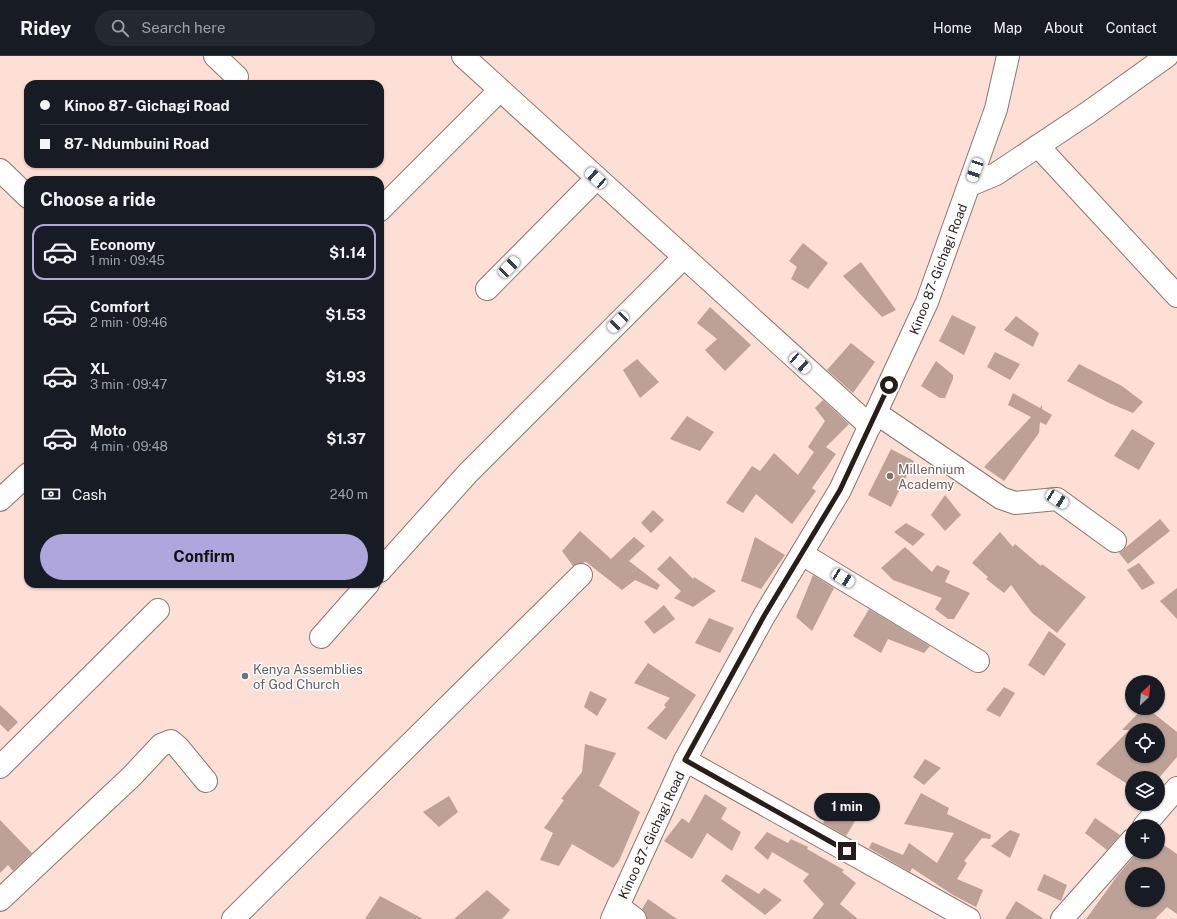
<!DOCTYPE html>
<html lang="en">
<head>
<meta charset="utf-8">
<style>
	:root { --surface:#171b24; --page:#242831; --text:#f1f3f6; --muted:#9ea1a6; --line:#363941; --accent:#aea6dd }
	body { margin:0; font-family:"Public Sans",sans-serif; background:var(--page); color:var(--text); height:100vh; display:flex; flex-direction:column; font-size:15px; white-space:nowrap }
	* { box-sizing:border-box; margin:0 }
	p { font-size:13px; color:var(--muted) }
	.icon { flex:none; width:22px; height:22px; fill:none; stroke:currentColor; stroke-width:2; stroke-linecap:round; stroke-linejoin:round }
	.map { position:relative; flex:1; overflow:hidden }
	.sheet { position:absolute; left:24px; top:120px; width:360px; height:412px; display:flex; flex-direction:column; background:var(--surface); border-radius:12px; box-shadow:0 1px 3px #0004 }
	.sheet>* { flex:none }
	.hud { position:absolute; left:24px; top:24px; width:360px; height:88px; border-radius:12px; box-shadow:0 1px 3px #0004; display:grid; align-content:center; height:88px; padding:0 16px; background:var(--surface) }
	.needle { width:26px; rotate:26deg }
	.tools { position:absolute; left:1125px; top:619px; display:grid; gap:8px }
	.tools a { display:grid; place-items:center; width:40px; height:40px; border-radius:50%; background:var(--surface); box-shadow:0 1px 3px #0004; font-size:20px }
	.end { position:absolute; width:18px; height:18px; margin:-9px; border:5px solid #271d19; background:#fff; box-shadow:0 0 0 2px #fff }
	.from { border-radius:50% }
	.bubble { position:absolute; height:28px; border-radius:14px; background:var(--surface); box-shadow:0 1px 3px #0004; font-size:13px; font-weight:700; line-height:28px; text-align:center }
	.car { position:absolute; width:12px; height:24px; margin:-12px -6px; border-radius:5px; box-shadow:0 0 3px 1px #0007; background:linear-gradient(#fff 24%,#345 0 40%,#fff 0 76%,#345 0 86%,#fff 0) }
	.hud b { display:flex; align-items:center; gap:14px; height:38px; font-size:15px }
	.hud b+b { border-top:1px solid var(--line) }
	.hud i { width:10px; height:10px; background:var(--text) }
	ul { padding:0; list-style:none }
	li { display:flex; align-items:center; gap:12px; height:56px; margin:0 8px 6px; padding:0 8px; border:2px solid transparent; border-radius:12px }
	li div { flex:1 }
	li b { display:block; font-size:15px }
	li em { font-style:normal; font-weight:700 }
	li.selected { border-color:var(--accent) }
	li>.icon { width:36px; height:36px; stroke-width:1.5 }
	h2 { padding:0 16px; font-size:18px; line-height:48px }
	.pay { display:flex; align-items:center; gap:10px; height:44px; padding:0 16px; font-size:15px }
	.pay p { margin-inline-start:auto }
	.cta { display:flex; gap:8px; margin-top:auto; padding:8px 16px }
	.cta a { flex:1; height:46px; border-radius:24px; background:var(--accent); color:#111; font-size:16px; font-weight:700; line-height:46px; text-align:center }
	header { display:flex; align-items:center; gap:24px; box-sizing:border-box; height:56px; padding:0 20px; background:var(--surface); border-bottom:1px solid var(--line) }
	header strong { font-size:19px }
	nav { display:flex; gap:22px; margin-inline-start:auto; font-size:14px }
	.search { width:280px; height:36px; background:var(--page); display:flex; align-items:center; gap:10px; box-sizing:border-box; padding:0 14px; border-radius:22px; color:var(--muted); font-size:15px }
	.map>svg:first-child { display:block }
</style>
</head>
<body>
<header>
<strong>Ridey</strong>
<div class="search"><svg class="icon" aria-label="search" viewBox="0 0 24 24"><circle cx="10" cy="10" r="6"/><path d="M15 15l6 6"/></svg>Search here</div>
<nav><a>Home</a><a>Map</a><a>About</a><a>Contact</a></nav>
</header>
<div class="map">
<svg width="1177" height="863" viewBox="0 0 1177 863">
	<rect width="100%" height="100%" fill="#fedfd5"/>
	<g fill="#bda096" fill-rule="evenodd">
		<path d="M803,187l25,20 -20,26 -17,-10 6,-12 -8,-6z"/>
		<path d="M861,206l35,48 -14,7 -39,-41z"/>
		<path d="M710,251l41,38 -26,26 -20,-21 12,-11 -20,-16z"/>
		<path d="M952,259l24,12 -12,28 -25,-14z"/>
		<path d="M1016,260l23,17 -6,14 -29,-17z"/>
		<path d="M851,287l24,19 -22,31 -26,-23z"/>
		<path d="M995,296l25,12 -10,16 -23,-13z"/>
		<path d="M637,303l22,23 -19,16 -17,-28z"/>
		<path d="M936,305l17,14v4l-8,19h-5l-19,-12z"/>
		<path d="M1079,308l43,22 21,16 -10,11 -24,-10 -42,-22z"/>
		<path d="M1013,337l27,15 2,-3v4l10,6 -6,10 -6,-3 -1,11 -35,48 -20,-14 47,-50 -23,-12z"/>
		<path d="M823,344l26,24 -23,23 10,7 -24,34 4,3 -24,33 -36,-30 -13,19 -17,-10 26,-37 8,5 14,-18 24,22 16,-23 -6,-5 17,-26 -10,-13z"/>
		<path d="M687,360l27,16 -14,19 -30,-12z"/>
		<path d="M1132,373l23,14 -16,27 -25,-14z"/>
		<path d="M891,393l23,12 -23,46 -23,-12z"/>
		<path d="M945,439l16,20 -16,16 -14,-16z"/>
		<path d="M653,454l11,10 -13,13 -10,-10z"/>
		<path d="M1160,463l10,12 -42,33 -9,-11z"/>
		<path d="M906,467l19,11 -12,12 -19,-14z"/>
		<path d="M580,475l31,28 23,-22 11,9 -16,15 31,24 -3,5 -22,-10 -13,10 -36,-28 -13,4 -11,-15z"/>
		<path d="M1000,476l13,15 2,-3 26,22 1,-2 44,33 -29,36 -25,-20 -21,-28 -7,8 -18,-14 2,-2 -16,-14z"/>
		<path d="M755,481l30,18 -24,34 -20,-8z"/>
		<path d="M905,491l27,25 5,-7 13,6 -5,11 25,11 -16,26h-6l-13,-10 7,-11 -49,-18 -12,-12z"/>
		<path d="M670,500l23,23 1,-2 22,14 -23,16 -19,-9 7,-7 -24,-22z"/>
		<path d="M1139,507l16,20 -13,7 -15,-20z"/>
		<path d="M813,519l21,13 -22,43 -16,-14z"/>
		<path d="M1177,532v31l-17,-18z"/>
		<path d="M664,549l11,14 -21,15 -10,-12z"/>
		<path d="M869,553l61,37 -6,7 -36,-14 -7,14 -28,-17z"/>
		<path d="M709,562l25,10 -14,25 -25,-10z"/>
		<path d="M1049,575l17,13 -22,32 -16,-11z"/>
		<path d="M648,607l48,32 -30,45 -19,-12 19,-21 -2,-2 6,-7 -36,-15z"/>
		<path d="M1004,631l11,6 -15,24 -14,-7z"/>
		<path d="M590,635l17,8 -10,17 -13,-9z"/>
		<path d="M0,649l18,17 -10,10 -8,-8z"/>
		<path d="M1143,652h4l30,24v25l-19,22 -26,-1v9l-36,-23 33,-34h-7zM1132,674h26v26h-26z"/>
		<path d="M585,688l31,9 -17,33 41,26 -21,49 -6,7 -41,-24 -13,22 -19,-6 13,-27 -9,-5 20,-28 -3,-1 21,-27z"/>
		<path d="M925,703l16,9 -17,17 -11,-8z"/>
		<path d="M921,737l28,15 -2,6 44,21 -1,4 -8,-1 -18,23 3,2 -10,16 26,11 -7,17 -23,-12 -41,-27 -2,4 -41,-24 3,-6 31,13 6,-12 28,20 17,-30 -50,-9z"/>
		<path d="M705,738l22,14 -6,11 20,13 -9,19 -25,-18 -15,26 -28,-18 18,-23 7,5z"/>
		<path d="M449,740l9,16 -19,15 -16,-15z"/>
		<path d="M832,746l26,14 -12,20 -23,-13z"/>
		<path d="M1095,762l25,17 -13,15 -22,-17z"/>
		<path d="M0,764l32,33 -19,18 -5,-6 -8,8z"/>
		<path d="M1010,774l10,4 -10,24 -19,-12z"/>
		<path d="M767,776l21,11 3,-4 17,8 -1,2 37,21 -2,2 14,11 -16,21 18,15h-46l12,-15 -21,-23 6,-7 -37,-22 -4,8 -14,-12z"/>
		<path d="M1158,785l19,13v60l-10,-7 -12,12h-69l32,-44 20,-23h20zM1132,818h26v26h-26z"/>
		<path d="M726,818l33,20 5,-6 18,12 -17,15 -44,-34z"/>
		<path d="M1044,818l23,11 -6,16 -24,-11z"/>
		<path d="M487,834l23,20 -8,9h-48z"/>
		<path d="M380,840l43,23h-58z"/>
		<path d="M648,843l29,20h-30l-1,-5 -4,-5z"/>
		<path d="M1016,845l28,18h-39z"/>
	</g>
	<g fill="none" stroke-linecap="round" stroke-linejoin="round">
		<defs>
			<g id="minor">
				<path d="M215,0l22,21"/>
				<path d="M463,0l407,370"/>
				<path d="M1038,90l139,150"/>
				<path d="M0,114l28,27"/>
				<path d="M970,129l26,-11 93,-62 78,-56"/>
				<path d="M380,154l119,-119"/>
				<path d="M487,233l109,-110"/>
				<path d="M876,357l125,85 14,5 42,-4 58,42"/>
				<path d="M0,444l28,-26"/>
				<path d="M802,498l176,107"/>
				<path d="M380,515l88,-98 215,-215"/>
				<path d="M321,581l47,-53"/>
				<path d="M685,704l284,159"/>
				<path d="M0,711l158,-157"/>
				<path d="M1144,770l33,-38"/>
				<path d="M0,844l132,-124 29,-31 10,-4 7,6 28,34"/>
				<path d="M618,850l17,13"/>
				<path d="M233,863l348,-344"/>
				<path d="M612,863l73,-159 79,-144 76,-126 87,-188 69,-193 12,-53"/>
				<path d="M1062,863l70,-79"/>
			</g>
		</defs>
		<use href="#minor" stroke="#90756b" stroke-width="24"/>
		<use href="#minor" stroke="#fff" stroke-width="22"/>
	</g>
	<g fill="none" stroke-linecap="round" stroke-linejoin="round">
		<path stroke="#271d19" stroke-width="5" d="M847,795l-162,-91 79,-144 76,-126 49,-105"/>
	</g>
	<circle fill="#8d6e63" stroke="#fff" stroke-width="1.5" cx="890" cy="420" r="4"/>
	<circle fill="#6b7280" stroke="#fff" stroke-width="1.5" cx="245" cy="620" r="4"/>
	<g text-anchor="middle" stroke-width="3" stroke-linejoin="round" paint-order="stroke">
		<g font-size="13" fill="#271d19" stroke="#fff">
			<text transform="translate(938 213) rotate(-69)" y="5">Kinoo 87- Gichagi Road</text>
			<text transform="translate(651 779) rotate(-65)" y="5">Kinoo 87- Gichagi Road</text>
		</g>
		<g font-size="13" fill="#785e54" stroke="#fff" text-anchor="start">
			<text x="898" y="418">Millennium<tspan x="898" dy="15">Academy</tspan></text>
		</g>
		<g font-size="13" fill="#5b616d" stroke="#fff" text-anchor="start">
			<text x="253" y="618">Kenya Assemblies<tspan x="253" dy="15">of God Church</tspan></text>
		</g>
	</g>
</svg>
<div class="tools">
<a><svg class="needle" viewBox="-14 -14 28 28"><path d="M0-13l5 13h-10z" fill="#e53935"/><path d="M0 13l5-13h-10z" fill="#9ea1a6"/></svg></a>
<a><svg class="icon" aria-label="locate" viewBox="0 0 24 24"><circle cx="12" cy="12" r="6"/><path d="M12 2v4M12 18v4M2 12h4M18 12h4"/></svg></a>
<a><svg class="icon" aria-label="layers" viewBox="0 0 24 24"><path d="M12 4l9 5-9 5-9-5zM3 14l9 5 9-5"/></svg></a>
<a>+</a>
<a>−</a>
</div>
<i class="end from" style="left:889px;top:329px"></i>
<i class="end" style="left:847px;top:795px"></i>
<div class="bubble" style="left:814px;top:737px;width:66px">1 min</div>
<i class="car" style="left:975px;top:114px;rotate:199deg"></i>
<i class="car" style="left:596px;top:122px;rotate:312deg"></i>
<i class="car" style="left:509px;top:211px;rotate:44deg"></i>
<i class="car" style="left:618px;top:266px;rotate:225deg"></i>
<i class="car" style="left:800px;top:307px;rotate:132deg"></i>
<i class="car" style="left:1057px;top:443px;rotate:122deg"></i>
<i class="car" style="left:843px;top:522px;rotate:121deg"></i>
<div class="hud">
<b><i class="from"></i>Kinoo 87- Gichagi Road</b>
<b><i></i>87- Ndumbuini Road</b>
</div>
<section class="sheet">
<h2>Choose a ride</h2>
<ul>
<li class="selected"><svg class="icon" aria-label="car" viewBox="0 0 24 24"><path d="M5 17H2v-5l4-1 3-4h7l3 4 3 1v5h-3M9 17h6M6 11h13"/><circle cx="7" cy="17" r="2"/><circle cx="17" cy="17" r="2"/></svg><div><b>Economy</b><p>1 min · 09:45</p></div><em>$1.14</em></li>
<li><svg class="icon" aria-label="car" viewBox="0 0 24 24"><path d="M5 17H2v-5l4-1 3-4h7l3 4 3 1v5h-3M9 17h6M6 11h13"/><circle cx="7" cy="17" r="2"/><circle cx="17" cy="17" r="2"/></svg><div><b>Comfort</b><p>2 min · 09:46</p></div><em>$1.53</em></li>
<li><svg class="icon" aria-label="car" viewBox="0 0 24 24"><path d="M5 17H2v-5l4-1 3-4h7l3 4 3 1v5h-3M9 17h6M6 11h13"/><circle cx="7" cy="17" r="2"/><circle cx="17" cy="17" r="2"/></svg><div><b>XL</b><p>3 min · 09:47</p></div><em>$1.93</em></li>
<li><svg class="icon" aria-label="car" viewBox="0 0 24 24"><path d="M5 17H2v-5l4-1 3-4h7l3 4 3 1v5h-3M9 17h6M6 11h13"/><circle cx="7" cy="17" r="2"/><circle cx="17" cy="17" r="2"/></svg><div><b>Moto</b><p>4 min · 09:48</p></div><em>$1.37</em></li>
</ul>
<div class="pay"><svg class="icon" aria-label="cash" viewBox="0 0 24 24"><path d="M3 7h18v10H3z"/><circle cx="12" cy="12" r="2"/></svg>Cash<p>240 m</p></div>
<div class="cta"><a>Confirm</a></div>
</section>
</div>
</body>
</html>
